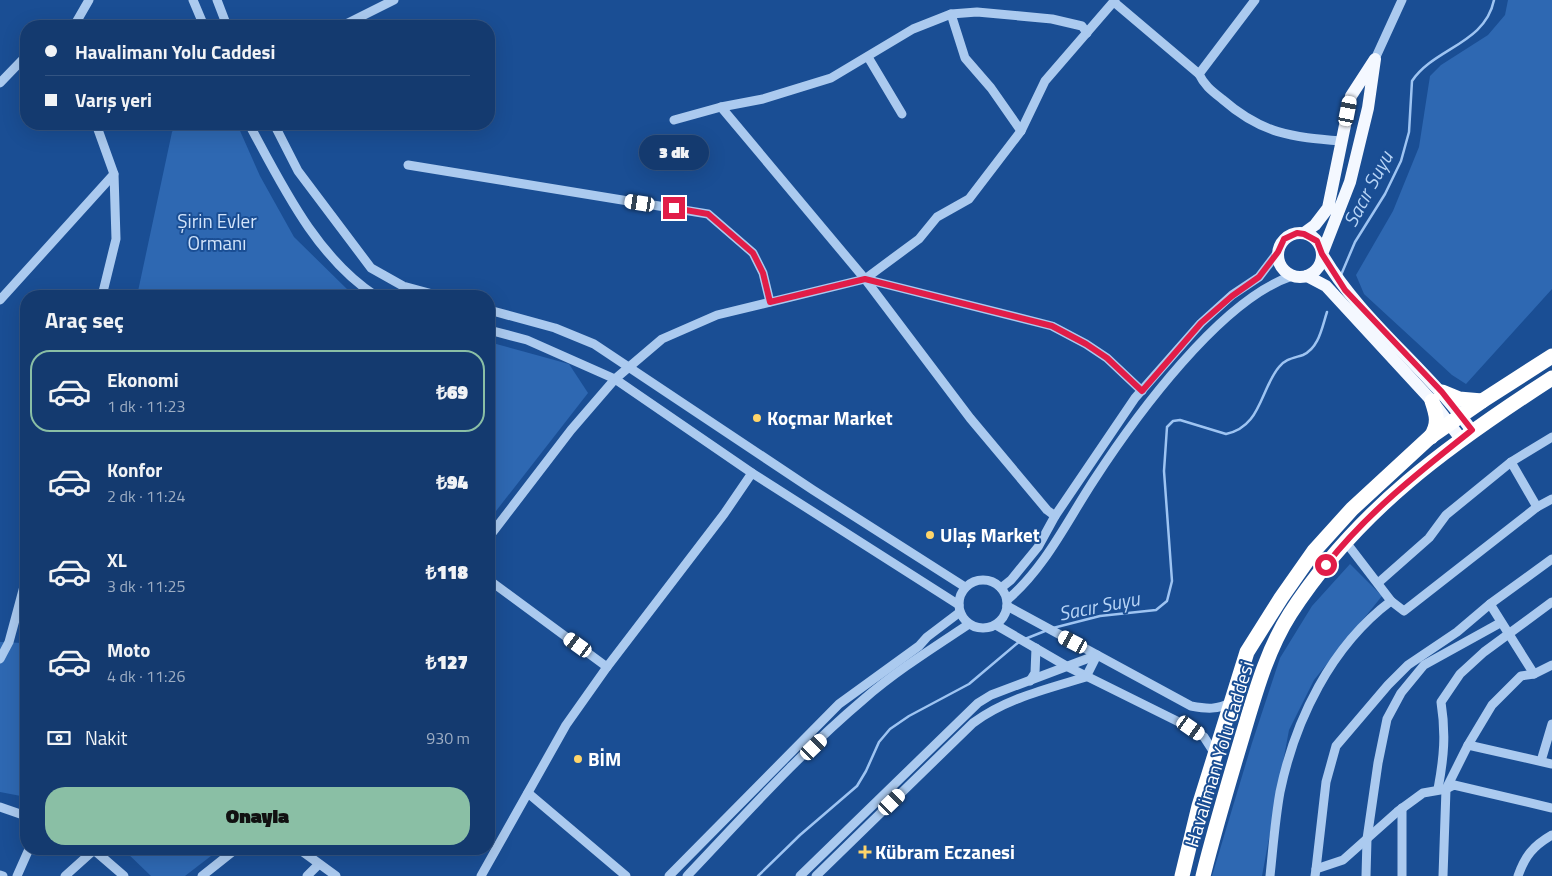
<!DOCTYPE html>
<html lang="tr">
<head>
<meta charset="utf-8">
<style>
	:root { --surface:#143a6f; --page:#214577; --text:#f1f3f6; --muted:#9dadc3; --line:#335482; --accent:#8abfa5 }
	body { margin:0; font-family:"Titillium Web",sans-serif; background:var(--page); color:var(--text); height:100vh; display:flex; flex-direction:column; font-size:19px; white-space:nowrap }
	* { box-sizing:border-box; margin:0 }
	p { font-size:16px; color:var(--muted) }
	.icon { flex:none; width:28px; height:28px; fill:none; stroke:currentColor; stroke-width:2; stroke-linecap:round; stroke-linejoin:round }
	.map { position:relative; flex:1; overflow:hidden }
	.side { position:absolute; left:20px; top:290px; width:475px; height:565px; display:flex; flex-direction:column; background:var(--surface); border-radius:20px; box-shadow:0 5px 20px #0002,0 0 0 1px var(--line) }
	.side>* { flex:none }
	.banner { position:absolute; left:20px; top:20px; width:475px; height:110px; border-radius:20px; box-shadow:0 5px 20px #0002,0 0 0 1px var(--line); display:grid; align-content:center; height:110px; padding:0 25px; background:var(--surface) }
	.end { position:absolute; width:22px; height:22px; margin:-11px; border:6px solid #e11d48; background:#fff; box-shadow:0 0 0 2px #fff }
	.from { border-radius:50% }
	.bubble { position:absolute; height:35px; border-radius:18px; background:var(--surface); box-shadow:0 5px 20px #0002,0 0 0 1px var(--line); font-size:16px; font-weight:800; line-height:35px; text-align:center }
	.car { position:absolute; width:15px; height:30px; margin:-15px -8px; border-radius:6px; box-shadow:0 0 4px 1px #0007; background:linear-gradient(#fff 24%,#345 0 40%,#fff 0 76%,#345 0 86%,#fff 0) }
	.banner b { display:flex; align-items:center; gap:18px; height:48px; font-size:19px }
	.banner b+b { border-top:1px solid var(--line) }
	.banner i { width:12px; height:12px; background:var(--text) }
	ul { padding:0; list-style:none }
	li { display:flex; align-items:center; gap:15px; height:82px; margin:0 10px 8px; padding:0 15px; border:2px solid transparent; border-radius:20px }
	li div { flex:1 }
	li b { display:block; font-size:19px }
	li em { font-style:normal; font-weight:800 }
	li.selected { border-color:var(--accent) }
	li>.icon { width:45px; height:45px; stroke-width:1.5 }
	h2 { padding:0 25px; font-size:22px; line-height:60px }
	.pay { display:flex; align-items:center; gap:12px; height:55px; padding:0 25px; font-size:19px }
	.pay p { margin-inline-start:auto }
	.cta { display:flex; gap:10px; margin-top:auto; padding:10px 25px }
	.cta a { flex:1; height:58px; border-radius:20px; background:var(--accent); color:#111; font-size:20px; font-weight:800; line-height:58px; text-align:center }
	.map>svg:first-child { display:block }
</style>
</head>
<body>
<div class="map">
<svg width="1552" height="876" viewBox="0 0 1552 876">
	<rect width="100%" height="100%" fill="#1a4e94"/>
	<g fill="#2e68b2">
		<path d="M1508,0h44v289l-86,95 -14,-9 -88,-81 -8,-19 37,-64 26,-64 11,-71 11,-11 47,-30 17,-20z"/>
		<path d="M177,124h60l23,52 34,61 56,55 7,4h-220l35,-164z"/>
		<path d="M489,342l80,22 19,29 -99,127z"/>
		<path d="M1350,564l32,32 -68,84 -25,50 -27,146h-50l40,-133 28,-85 32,-52z"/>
		<path d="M26,636v161l-26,-5v-150l23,1z"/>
		<path d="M123,849h97l-35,27h-34z"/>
	</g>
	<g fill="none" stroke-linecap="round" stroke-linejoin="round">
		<g stroke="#9ec4f2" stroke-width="2.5">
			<path d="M1341,275l14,-33 30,-48 16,-33 8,-29 3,-51c22,-33 73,-37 82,-81"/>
			<path d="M1053,628l47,-12 56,-6 11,-9 5,-20 -8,-110 3,-44 6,-6 7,-1 46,14c35,-7 34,-44 53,-67 6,-8 15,-9 24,-12 16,-7 19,-28 24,-43"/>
			<path d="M1025,639l20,-8"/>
			<path d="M758,876l42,-41 57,-49 9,-15 13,-29 11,-13 19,-13 60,-32 51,-43"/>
		</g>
		<g stroke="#abcaef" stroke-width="9">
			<path d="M193,0l11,26"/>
			<path d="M217,0l10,26"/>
			<path d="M1255,0l-56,74c5,11 13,17 23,25 40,35 69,38 120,42"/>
			<path d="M1114,2l85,72"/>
			<path d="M951,14l14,44 26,30 30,43"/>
			<path d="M74,26l15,-26"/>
			<path d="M342,26l52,-26"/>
			<path d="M868,57l34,57"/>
			<path d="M1375,59l27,-59"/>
			<path d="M0,83l26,-27"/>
			<path d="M721,107l144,172 105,139 77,92 8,6"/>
			<path d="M674,120l47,-13 42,-8 68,-21 82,-49 38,-15 26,-2 75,7 30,7 5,7"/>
			<path d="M96,124l18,50 2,65 -14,57"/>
			<path d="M249,124c33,61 67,133 127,172"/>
			<path d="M274,124l24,47 73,97 32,18 37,10"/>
			<path d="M408,165l300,49 45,39 10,20 7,29"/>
			<path d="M865,279l54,-40 18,-22 32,-18 52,-68 24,-50 70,-81"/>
			<path d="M0,300l114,-126"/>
			<path d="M489,310l66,18 39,16 219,146 152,97"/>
			<path d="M489,330l38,10 88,39 137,94 207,132"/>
			<path d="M1511,462l26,45"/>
			<path d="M489,537l82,-107 44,-51 47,-40 55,-24 148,-36 187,47 34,18 21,14 35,33"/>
			<circle cx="983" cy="604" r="24"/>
			<path d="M489,580l118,87"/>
			<path d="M1378,583l51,-45 17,-23 65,-53 41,-25"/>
			<path d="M1001,588l10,-8 27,-33 17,-31 80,-118 66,-75 31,-28 27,-18 19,-25"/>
			<path d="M1007,600c38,-32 60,-79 87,-120 41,-63 126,-180 198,-204"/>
			<path d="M1391,601l13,10 133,-104 15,-8"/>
			<path d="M1490,604l44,70"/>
			<path d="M1007,606l184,100c16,3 26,4 41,-4"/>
			<path d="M996,625l72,42 123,61 13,9 11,17"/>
			<path d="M0,659l9,-17 17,-63"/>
			<path d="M1030,681l5,-8 1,-25"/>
			<path d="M1468,745l84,19"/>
			<path d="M1541,761l11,-37"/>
			<path d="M1438,789c6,-32 8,-55 3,-87l19,-28 24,-22 68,-50"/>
			<path d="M528,793l98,83"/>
			<path d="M0,807l26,9"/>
			<path d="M1402,808v68"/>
			<path d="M299,849l37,27"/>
			<path d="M1316,869l10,-87 10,-36 52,-61 20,-20 49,-33 33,-28 62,-45"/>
			<path d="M0,875l3,1"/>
			<path d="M17,876l12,-27"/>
			<path d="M65,876l29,-26 30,26"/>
			<path d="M202,876l34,-27"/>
			<path d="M307,876l12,-12"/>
			<path d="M481,876l85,-151 41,-58 117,-153 28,-41"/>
			<path d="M669,876l170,-172 80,-58 8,-9 33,-25"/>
			<path d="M687,876c57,-60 113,-123 177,-177 32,-28 69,-51 105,-75"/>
			<path d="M800,876l178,-173 13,-8 106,-40"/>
			<path d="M816,876l157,-153c34,-25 74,-34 113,-46l11,-22"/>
			<path d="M1270,876c3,-28 5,-56 10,-84 15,-72 51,-146 111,-191l-46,-60"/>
			<path d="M1315,876l1,-7 27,-9 54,-48 26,-19 23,-4 8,-4 98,23"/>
			<path d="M1366,876l1,-37 11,-76 9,-44 14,-26 23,-28 76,-42"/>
			<path d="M1443,876l3,-87 22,-44 24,-40 29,-29 13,-2 18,-9"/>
			<path d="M1518,876c7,-20 15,-30 34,-41"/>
		</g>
		<g stroke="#f4f8ff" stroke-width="12">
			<path d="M1304,233l11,-8 13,-17 23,-112 24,-37 -7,49 -18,74 -28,72c39,67 105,114 150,177"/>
			<circle cx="1300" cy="255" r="22"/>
			<path d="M1307,276l19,10 106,115 29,38"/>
		</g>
		<g stroke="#fff" stroke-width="15">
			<path d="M1442,392l17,7 23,2"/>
			<path d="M1431,437c8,-14 6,-21 1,-36"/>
			<path d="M1182,876l17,-70 48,-154 34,-54 33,-47 38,-42 78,-72 52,-36 70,-45"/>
			<path d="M1203,876c12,-48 26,-95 40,-142 12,-40 24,-84 47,-120 67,-104 160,-170 262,-236"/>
		</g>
	</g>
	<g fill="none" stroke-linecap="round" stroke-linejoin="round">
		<path stroke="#e11d48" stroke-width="6" d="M674,208l34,6 45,39 10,20 7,29 95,-23 187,47 34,18 21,14 35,33 59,-68 31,-27 27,-19 19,-25 6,-13 13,-6 7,1 13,7 5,13 23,36 97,102 30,38c-53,42 -104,82 -146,135"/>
	</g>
	<g fill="#ffd56a" stroke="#1a4e94" stroke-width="2">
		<circle cx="757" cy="418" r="5"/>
		<circle cx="930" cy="535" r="5"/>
		<circle cx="578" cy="759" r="5"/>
		<path d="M862.5 844.5h5v5h5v5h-5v5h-5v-5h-5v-5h5z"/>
	</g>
	<g text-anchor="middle" stroke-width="4" stroke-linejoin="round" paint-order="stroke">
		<g font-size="19" fill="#d2e4fb" stroke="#1a4e94">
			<text x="217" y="228">Şirin Evler<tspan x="217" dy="22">Ormanı</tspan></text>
		</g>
		<g font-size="19" font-weight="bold" fill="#fff" stroke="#1a4e94" text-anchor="start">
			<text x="767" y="425">Koçmar Market</text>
			<text x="940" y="542">Ulaş Market</text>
			<text x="588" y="766">BİM</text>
			<text x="875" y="859">Kübram Eczanesi</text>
		</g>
		<g font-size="19" fill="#fff" stroke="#1a4e94">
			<text transform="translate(1219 754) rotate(-73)" y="7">Havalimanı Yolu Caddesi</text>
		</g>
		<g font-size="20" font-style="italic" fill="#b7d4f6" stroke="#1a4e94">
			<text transform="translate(1368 189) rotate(-62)" y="7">Sacır Suyu</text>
			<text transform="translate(1099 606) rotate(-11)" y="7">Sacır Suyu</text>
		</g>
	</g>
</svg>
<i class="end from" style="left:1326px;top:565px"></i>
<i class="end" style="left:674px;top:208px"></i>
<div class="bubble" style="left:639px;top:135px;width:70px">3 dk</div>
<i class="car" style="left:1348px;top:111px;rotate:11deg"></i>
<i class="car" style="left:640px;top:203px;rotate:279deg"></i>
<i class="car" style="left:1073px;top:642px;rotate:298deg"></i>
<i class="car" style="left:578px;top:645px;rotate:306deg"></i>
<i class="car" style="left:1191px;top:728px;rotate:125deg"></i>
<i class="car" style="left:814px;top:747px;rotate:46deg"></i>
<i class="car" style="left:892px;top:802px;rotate:46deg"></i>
<div class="banner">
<b><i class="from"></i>Havalimanı Yolu Caddesi</b>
<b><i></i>Varış yeri</b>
</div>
<section class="side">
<h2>Araç seç</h2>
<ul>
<li class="selected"><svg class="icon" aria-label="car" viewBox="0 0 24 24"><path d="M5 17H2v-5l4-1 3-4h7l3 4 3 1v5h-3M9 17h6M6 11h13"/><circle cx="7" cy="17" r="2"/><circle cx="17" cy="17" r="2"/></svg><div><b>Ekonomi</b><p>1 dk · 11:23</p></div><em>₺69</em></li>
<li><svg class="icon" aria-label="car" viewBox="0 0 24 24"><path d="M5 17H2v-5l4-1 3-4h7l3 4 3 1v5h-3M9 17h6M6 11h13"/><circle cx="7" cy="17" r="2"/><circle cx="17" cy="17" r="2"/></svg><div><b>Konfor</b><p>2 dk · 11:24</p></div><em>₺94</em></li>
<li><svg class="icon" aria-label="car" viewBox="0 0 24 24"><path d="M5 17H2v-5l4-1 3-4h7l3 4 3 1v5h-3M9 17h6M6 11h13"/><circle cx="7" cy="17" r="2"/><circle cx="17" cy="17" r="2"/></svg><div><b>XL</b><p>3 dk · 11:25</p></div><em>₺118</em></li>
<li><svg class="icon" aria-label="car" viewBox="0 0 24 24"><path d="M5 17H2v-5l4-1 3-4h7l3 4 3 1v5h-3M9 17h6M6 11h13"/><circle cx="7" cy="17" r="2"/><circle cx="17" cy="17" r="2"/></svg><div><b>Moto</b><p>4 dk · 11:26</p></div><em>₺127</em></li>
</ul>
<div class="pay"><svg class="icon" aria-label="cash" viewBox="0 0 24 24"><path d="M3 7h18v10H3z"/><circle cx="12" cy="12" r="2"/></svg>Nakit<p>930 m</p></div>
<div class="cta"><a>Onayla</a></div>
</section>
</div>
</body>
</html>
